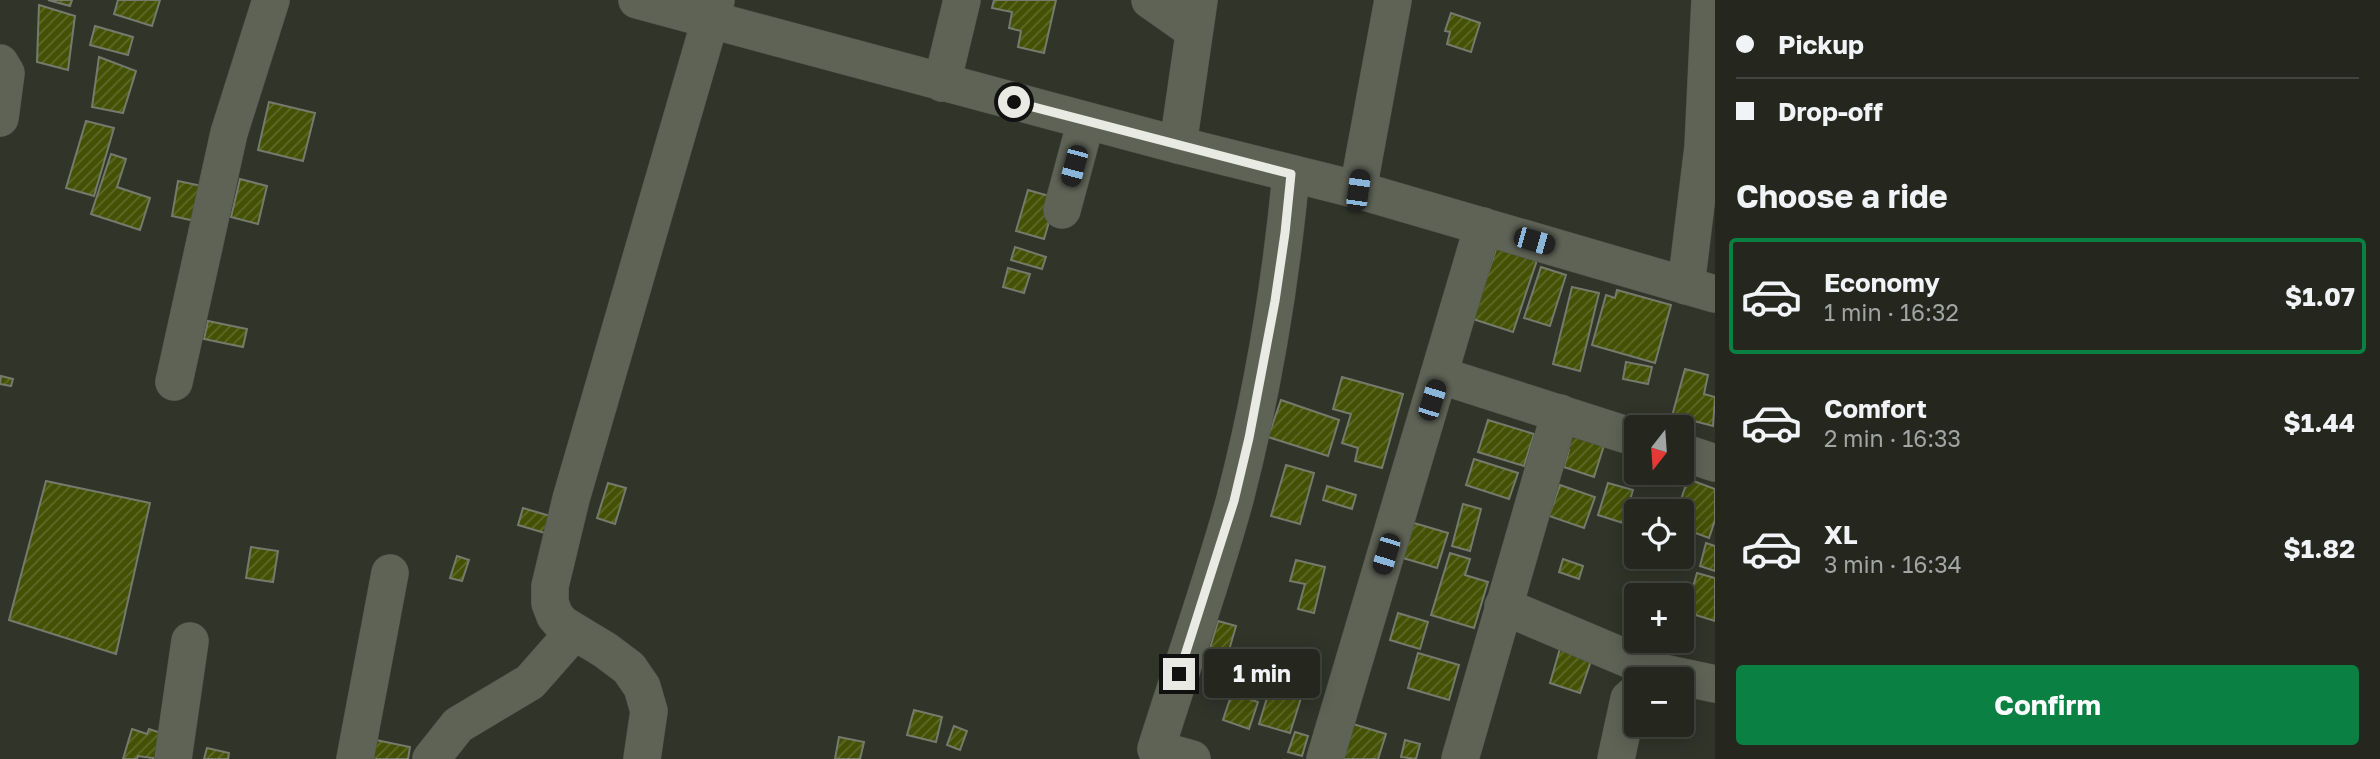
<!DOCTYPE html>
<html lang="en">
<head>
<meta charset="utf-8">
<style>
	:root { --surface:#25271f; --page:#2d2f28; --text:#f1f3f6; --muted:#a3a5a4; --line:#42443d; --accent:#0b8043 }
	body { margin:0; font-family:"Golos Text",sans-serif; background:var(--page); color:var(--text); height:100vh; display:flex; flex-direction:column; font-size:26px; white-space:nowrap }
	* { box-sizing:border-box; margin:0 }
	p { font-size:23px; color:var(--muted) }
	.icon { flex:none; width:38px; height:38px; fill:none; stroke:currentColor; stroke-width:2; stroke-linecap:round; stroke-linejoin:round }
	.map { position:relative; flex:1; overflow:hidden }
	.sheet { display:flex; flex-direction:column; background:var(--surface); width:665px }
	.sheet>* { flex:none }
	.guide { display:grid; align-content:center; height:154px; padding:0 21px; background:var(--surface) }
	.needle { width:46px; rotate:197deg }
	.controls { position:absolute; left:1624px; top:415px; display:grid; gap:14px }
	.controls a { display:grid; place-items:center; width:70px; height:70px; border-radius:7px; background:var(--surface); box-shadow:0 4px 18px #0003,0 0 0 2px var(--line); font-size:35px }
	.end { position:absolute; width:32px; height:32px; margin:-16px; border:9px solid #e8eae3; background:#111; box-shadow:0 0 0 4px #111 }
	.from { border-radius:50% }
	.bubble { position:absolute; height:49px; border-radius:7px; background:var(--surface); box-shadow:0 4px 18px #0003,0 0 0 2px var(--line); font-size:23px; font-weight:700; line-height:49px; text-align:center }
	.car { position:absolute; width:21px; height:42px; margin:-21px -10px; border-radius:9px; box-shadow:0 0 5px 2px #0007; background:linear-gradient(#222 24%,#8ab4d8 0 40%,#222 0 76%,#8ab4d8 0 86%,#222 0) }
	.guide b { display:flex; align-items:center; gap:24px; height:66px; font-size:26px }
	.guide b+b { border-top:2px solid var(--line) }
	.guide i { width:18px; height:18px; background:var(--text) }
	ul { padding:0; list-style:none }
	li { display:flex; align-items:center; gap:21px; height:116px; margin:0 14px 10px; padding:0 7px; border:4px solid transparent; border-radius:7px }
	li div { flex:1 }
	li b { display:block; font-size:26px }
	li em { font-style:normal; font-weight:700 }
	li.current { border-color:var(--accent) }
	li>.icon { width:63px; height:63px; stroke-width:1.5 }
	h2 { padding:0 21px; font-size:32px; line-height:84px }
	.primary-button { display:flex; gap:14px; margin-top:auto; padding:14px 21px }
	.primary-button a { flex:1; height:80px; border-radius:7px; background:var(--accent); color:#fff; font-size:28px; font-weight:700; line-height:80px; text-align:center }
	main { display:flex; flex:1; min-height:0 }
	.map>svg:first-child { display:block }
</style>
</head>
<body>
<main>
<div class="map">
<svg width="1715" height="759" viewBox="0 0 1715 759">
	<defs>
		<pattern id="building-hatch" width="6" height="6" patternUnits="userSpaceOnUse" patternTransform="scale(1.75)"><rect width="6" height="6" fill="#445105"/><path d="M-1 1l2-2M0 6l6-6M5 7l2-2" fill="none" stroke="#5f6a29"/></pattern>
	</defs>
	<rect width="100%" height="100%" fill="#313429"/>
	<g fill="url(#building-hatch)" stroke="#767a6d" stroke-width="2">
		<path d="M48,0h24l-2,6z"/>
		<path d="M118,0h42l-8,26 -38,-12z"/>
		<path d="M994,0h62l-12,53 -26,-6 3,-16 -12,-3 3,-16 -20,-4z"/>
		<path d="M39,5l36,11 -7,54 -31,-8z"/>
		<path d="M1451,13l29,10 -9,29 -24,-8 3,-12 -5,-1z"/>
		<path d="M95,26l38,11 -5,18 -38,-10z"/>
		<path d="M99,57l37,14 -13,42 -31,-6z"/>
		<path d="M269,102l46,11 -12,48 -45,-11z"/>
		<path d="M86,121l28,7 -20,68 -28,-8z"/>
		<path d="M111,154l15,5 -9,28 33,11 -10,32 -49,-16z"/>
		<path d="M240,179l27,7 -9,38 -27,-7z"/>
		<path d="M178,181l24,5 -7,35 -23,-5z"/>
		<path d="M1028,190l28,8 -12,41 -28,-8z"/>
		<path d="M1497,246l40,14 -24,72 -40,-13z"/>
		<path d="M1015,247l31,10 -4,12 -31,-9z"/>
		<path d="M1541,267l25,8 -16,51 -26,-8z"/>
		<path d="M1008,268l22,6 -6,19 -21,-6z"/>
		<path d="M1572,287l27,6 -19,78 -27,-7z"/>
		<path d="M1617,290l54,15 -16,58 -63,-18 14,-50 9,3z"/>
		<path d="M208,321l39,8 -4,18 -39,-8z"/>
		<path d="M1626,362l26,5 -4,17 -25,-5z"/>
		<path d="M1685,369l23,6 -4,19 11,3 -2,29 -19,-5 -4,13 -8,-3v-4h-13z"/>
		<path d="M1,376l12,3 -2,7 -11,-2z"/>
		<path d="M1342,377l61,17 -21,74 -27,-7 3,-13 -16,-5 9,-29 -18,-5z"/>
		<path d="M1281,400l58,20 -11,36 -60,-19z"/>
		<path d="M1488,420l46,14 -10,32 -46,-14z"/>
		<path d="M1575,425l30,17 -11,35 -30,-10 5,-17 -7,-2z"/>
		<path d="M1474,459l44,14 -9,26 -43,-14z"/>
		<path d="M1286,465l28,8 -14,51 -29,-8z"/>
		<path d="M1688,479l27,10v31l-6,18 -27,-10v-17h-5z"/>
		<path d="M46,481l104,22 -34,151 -107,-34z"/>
		<path d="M608,483l18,5 -11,36 -18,-6z"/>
		<path d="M1608,483l25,7 -10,33 -25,-8z"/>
		<path d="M1560,485l35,12 -11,31 -35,-12z"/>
		<path d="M1327,486l29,9 -4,14 -29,-9z"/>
		<path d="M1463,504l18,5 -11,42 -18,-5z"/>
		<path d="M523,508l27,8 -5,17 -27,-8z"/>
		<path d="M1414,523l34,10 -11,35 -34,-10z"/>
		<path d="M1706,543l9,3v25l-15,-5z"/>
		<path d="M251,547l27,4 -5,31 -27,-4z"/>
		<path d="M1450,553l20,6 -5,16 23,7 -14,46 -43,-13z"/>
		<path d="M457,556l12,4 -7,21 -12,-3z"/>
		<path d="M1563,559l20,7 -4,13 -20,-7z"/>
		<path d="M1296,560l29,7 -11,46 -16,-4 7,-25 -15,-3z"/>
		<path d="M1697,573l18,5v43l-29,-9z"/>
		<path d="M1398,613l30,9 -8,27 -30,-9z"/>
		<path d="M1218,621l18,5 -11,38 -18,-6z"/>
		<path d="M1561,645l32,10 -13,38 -30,-10z"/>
		<path d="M1418,653l41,12 -10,35 -41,-12z"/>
		<path d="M1271,685l31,10 -12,38 -31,-9z"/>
		<path d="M1232,693l26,9 -9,27 -26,-9z"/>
		<path d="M914,710l28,7 -6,25 -29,-7z"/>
		<path d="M1353,724l33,10 -8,25h-36z"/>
		<path d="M954,726l13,5 -7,19 -13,-5z"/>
		<path d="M132,729l15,5 2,-5 18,6 -7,24 -22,-3 -1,3h-14z"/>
		<path d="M1295,732l13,4 -6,20 -14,-4z"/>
		<path d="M839,737l25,5 -4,17h-25z"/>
		<path d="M376,740l34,7 -2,12h-36z"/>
		<path d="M1405,740l15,4 -4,15 -15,-2z"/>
		<path d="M207,748l22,5 -1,6h-24z"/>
	</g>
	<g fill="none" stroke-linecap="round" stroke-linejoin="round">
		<defs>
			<g id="minor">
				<path d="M637,0l541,145 180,45 357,104"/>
				<path d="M1150,0l44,31"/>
				<path d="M0,63l6,10 -6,45"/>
				<path d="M942,83l20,-83"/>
				<path d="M1178,145l21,-145"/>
				<path d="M1358,190l35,-190"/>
				<path d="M1062,210l24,-89"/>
				<path d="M1686,286l17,-139 7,-147"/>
				<path d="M1439,375l197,63"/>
				<path d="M174,382l55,-249 42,-133"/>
				<path d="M1682,452l33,11"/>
				<path d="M1503,606l156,66 56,12"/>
				<path d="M173,759l17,-118"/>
				<path d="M355,759l35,-186"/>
				<path d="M431,759l27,-34 72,-43 44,-50"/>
				<path d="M642,759l7,-48 -7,-24 -13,-19 -24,-18 -43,-26 -7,-8 -5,-13v-17l21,-87 145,-499"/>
				<path d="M1192,759l-36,-10c26,-83 56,-166 79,-250 27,-104 46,-218 56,-325"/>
				<path d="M1325,759l158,-533"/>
				<path d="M1460,759l100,-346"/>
				<path d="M1616,759l13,-60 7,-6"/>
			</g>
		</defs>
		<use href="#minor" stroke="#4f5248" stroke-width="38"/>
		<use href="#minor" stroke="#5f6356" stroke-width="37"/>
	</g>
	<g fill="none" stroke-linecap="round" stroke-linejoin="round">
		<path stroke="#e8eae3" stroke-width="9" d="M1014,102l277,72 -6,59 -10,68 -26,137 -15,63 -55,173"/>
	</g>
</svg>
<div class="controls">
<a><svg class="needle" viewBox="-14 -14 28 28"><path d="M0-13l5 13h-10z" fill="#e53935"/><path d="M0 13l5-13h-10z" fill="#a3a5a4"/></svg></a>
<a><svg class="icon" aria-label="locate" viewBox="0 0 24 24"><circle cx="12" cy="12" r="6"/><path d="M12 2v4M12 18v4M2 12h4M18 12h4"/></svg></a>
<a>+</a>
<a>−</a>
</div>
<i class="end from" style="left:1014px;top:102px"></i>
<i class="end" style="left:1179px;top:674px"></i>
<div class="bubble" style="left:1204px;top:649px;width:116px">1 min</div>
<i class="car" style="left:1074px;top:166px;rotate:195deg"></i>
<i class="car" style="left:1358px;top:190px;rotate:8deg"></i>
<i class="car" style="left:1534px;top:241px;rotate:106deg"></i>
<i class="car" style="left:1432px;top:400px;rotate:17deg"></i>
<i class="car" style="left:1386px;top:554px;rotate:197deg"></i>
</div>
<section class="sheet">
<div class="guide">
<b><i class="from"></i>Pickup</b>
<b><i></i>Drop-off</b>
</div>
<h2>Choose a ride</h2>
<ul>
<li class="current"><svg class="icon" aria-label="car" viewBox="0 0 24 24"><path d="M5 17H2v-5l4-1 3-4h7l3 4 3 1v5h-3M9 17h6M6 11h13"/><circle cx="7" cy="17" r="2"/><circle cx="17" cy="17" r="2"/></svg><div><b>Economy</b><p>1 min · 16:32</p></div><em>$1.07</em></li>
<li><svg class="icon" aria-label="car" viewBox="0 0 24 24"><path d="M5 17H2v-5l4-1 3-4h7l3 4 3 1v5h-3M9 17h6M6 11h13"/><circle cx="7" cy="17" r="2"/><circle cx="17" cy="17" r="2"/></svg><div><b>Comfort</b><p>2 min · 16:33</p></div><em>$1.44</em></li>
<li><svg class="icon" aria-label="car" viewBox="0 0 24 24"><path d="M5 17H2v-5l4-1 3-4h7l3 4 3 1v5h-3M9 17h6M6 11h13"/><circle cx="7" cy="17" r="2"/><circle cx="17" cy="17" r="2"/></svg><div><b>XL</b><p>3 min · 16:34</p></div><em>$1.82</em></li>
</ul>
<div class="primary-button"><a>Confirm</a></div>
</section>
</main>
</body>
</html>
